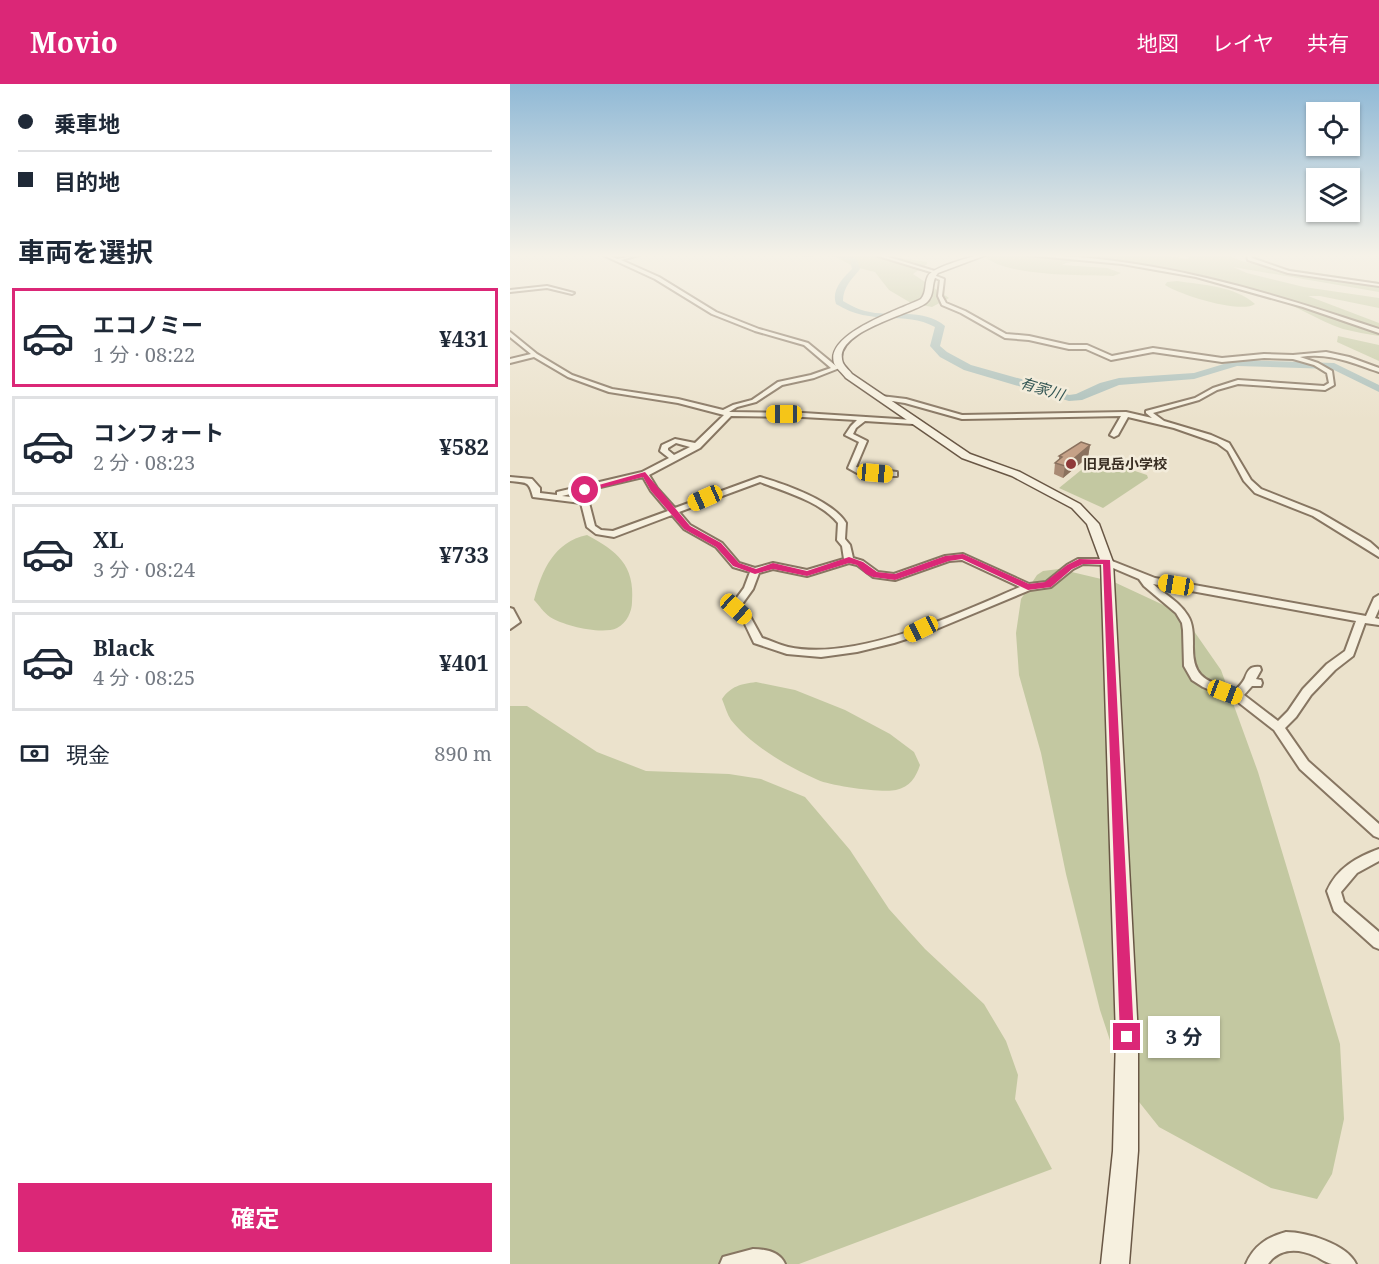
<!DOCTYPE html>
<html lang="ja">
<head>
<meta charset="utf-8">
<style>
	:root { --surface:#fff; --page:#f6f6f7; --text:#1f2937; --muted:#747a83; --line:#e0e1e3; --accent:#db2777 }
	body { margin:0; font-family:"Noto Serif","Noto Sans JP",serif; background:var(--page); color:var(--text); height:100vh; display:flex; flex-direction:column; font-size:22px; white-space:nowrap }
	* { box-sizing:border-box; margin:0 }
	p { font-size:20px; color:var(--muted) }
	.icon { flex:none; width:33px; height:33px; fill:none; stroke:currentColor; stroke-width:2; stroke-linecap:round; stroke-linejoin:round }
	.map { position:relative; flex:1; overflow:hidden }
	.side { display:flex; flex-direction:column; background:var(--surface); width:510px }
	.side>* { flex:none }
	.guide { display:grid; align-content:center; height:132px; padding:0 18px; background:var(--surface) }
	.controls { position:absolute; left:796px; top:18px; display:grid; gap:12px }
	.controls a { display:grid; place-items:center; width:54px; height:54px; border-radius:0px; background:var(--surface); box-shadow:0 2px 4px #0004; font-size:30px }
	.end { position:absolute; width:27px; height:27px; margin:-14px; border:8px solid #db2777; background:#fff; box-shadow:0 0 0 3px #fff }
	.from { border-radius:50% }
	.bubble { position:absolute; height:42px; border-radius:0px; background:var(--surface); box-shadow:0 2px 4px #0004; font-size:20px; font-weight:700; line-height:42px; text-align:center }
	.car { position:absolute; width:18px; height:36px; margin:-18px -9px; border-radius:8px; box-shadow:0 0 4px 2px #0007; background:linear-gradient(#f5c518 24%,#345 0 40%,#f5c518 0 76%,#345 0 86%,#f5c518 0) }
	.guide b { display:flex; align-items:center; gap:21px; height:57px; font-size:22px }
	.guide b+b { border-top:2px solid var(--line) }
	.guide i { width:15px; height:15px; background:var(--text) }
	ul { padding:0; list-style:none }
	li { display:flex; align-items:center; gap:18px; height:99px; margin:0 12px 9px; padding:0 6px; border:3px solid var(--line); border-radius:0px }
	li div { flex:1 }
	li b { display:block; font-size:22px }
	li em { font-style:normal; font-weight:700 }
	li.on { border-color:var(--accent) }
	li>.icon { width:54px; height:54px; stroke-width:1.5 }
	h2 { padding:0 18px; font-size:27px; line-height:72px }
	.pay { display:flex; align-items:center; gap:15px; height:66px; padding:0 18px; font-size:22px }
	.pay p { margin-inline-start:auto }
	.cta { display:flex; gap:12px; margin-top:auto; padding:12px 18px }
	.cta a { flex:1; height:69px; border-radius:0px; background:var(--accent); color:#fff; font-size:24px; font-weight:700; line-height:69px; text-align:center }
	header { display:flex; align-items:center; gap:36px; box-sizing:border-box; height:84px; padding:0 30px; background:var(--accent); color:#fff }
	header strong { font-size:28px }
	nav { display:flex; gap:33px; margin-inline-start:auto; font-size:21px }
	main { display:flex; flex:1; min-height:0 }
	.map>svg:first-child { display:block }
</style>
</head>
<body>
<header>
<strong>Movio</strong>
<nav><a>地図</a><a>レイヤ</a><a>共有</a></nav>
</header>
<main>
<section class="side">
<div class="guide">
<b><i class="from"></i>乗車地</b>
<b><i></i>目的地</b>
</div>
<h2>車両を選択</h2>
<ul>
<li class="on"><svg class="icon" aria-label="car" viewBox="0 0 24 24"><path d="M5 17H2v-5l4-1 3-4h7l3 4 3 1v5h-3M9 17h6M6 11h13"/><circle cx="7" cy="17" r="2"/><circle cx="17" cy="17" r="2"/></svg><div><b>エコノミー</b><p>1 分 · 08:22</p></div><em>¥431</em></li>
<li><svg class="icon" aria-label="car" viewBox="0 0 24 24"><path d="M5 17H2v-5l4-1 3-4h7l3 4 3 1v5h-3M9 17h6M6 11h13"/><circle cx="7" cy="17" r="2"/><circle cx="17" cy="17" r="2"/></svg><div><b>コンフォート</b><p>2 分 · 08:23</p></div><em>¥582</em></li>
<li><svg class="icon" aria-label="car" viewBox="0 0 24 24"><path d="M5 17H2v-5l4-1 3-4h7l3 4 3 1v5h-3M9 17h6M6 11h13"/><circle cx="7" cy="17" r="2"/><circle cx="17" cy="17" r="2"/></svg><div><b>XL</b><p>3 分 · 08:24</p></div><em>¥733</em></li>
<li><svg class="icon" aria-label="car" viewBox="0 0 24 24"><path d="M5 17H2v-5l4-1 3-4h7l3 4 3 1v5h-3M9 17h6M6 11h13"/><circle cx="7" cy="17" r="2"/><circle cx="17" cy="17" r="2"/></svg><div><b>Black</b><p>4 分 · 08:25</p></div><em>¥401</em></li>
</ul>
<div class="pay"><svg class="icon" aria-label="cash" viewBox="0 0 24 24"><path d="M3 7h18v10H3z"/><circle cx="12" cy="12" r="2"/></svg>現金<p>890 m</p></div>
<div class="cta"><a>確定</a></div>
</section>
<div class="map">
<svg width="869" height="1180" viewBox="0 0 869 1180">
	<rect width="100%" height="100%" fill="#ebe2cc"/>
	<g fill="#c3c8a1">
		<path d="M322,171h48l47,7v2l-14,10 36,24 -17,9 -21,-4 -22,-13 -14,-18 -20,-5z"/>
		<path d="M473,171h179l25,4 2,-1 -2,-3h39l19,7 134,20v10l-146,-25 14,6 57,14 75,11v10l-59,-12h-12l71,27v13c-12,-2 -24,-4 -36,-7 -26,-9 -50,-25 -75,-34 -30,-11 -184,-45 -206,-30l45,3 14,5 -8,3c-30,-1 -109,1 -130,-21z"/>
		<path d="M667,197c26,4 58,5 78,23 -14,10 -75,-9 -90,-19l2,-3z"/>
		<path d="M828,252l41,9v16l-42,-19z"/>
		<path d="M586,374l51,17 1,3 -45,30 -44,-20z"/>
		<path d="M77,451c30,16 48,30 45,67 0,9 -5,21 -15,26 -15,7 -53,-2 -67,-11 -6,-4 -11,-12 -16,-17 8,-30 20,-58 53,-65z"/>
		<path d="M549,485l55,13 58,27 17,15 32,46 37,102 82,272 4,75 -12,55 -15,25 -46,-11 -112,-61 -35,-44 -24,-73 -34,-136 -25,-121 -22,-78 -3,-42 5,-34 16,-24 6,-4z"/>
		<path d="M246,598l39,8 50,20 45,24 24,18 6,13c-4,12 -10,22 -24,25 -14,3 -65,-4 -78,-10 -30,-13 -66,-34 -87,-60 -4,-6 -6,-14 -9,-21 9,-13 19,-15 34,-17z"/>
		<path d="M0,622h17l70,46 49,19 83,3 32,5 44,18 45,53 39,59 36,40 59,55 22,37 12,34 -3,24 37,70 -253,95h-289z"/>
	</g>
	<g fill="none" stroke-linecap="round" stroke-linejoin="round">
		<g fill="#acc0bb" fill-rule="evenodd">
			<path d="M283,171h20l-4,2z"/>
			<path d="M318,171h16l13,4 3,10c-8,10 -17,18 -17,32 7,4 14,8 22,10 26,7 58,-4 80,15l-5,20 7,6 24,13 68,19 30,11 7,-1 24,-11 19,-5 75,-5 43,-13 97,3 45,22v7l-47,-23 -95,-3 -43,13 -75,6 -37,15 -13,1 -105,-31 -24,-13 -10,-11 5,-19c-31,-17 -62,0 -99,-23 -5,-14 7,-26 16,-35l-2,-8z"/>
		</g>
		<defs>
			<g id="street">
				<path d="M93,171h6l8,4 22,-4 -18,5 38,17 57,35 43,17 49,14 28,23 6,1 -28,11 -32,7 -26,17 -19,5 -8,5 74,1 110,7 3,2 -3,2 -48,-3 -9,7 -3,6 14,7 -11,26 41,5v4h-3l-37,-3 -9,-5 11,-26 -14,-7 6,-9 6,-6 -54,-3 -72,-1 -31,32 -51,27 8,13 18,20 85,-31c24,7 73,24 86,46l-1,16 5,6 3,13 10,3 15,11 16,2 51,-18 18,-2 66,30 17,-2 21,-17 11,-6h29l48,19 211,38 8,-18 5,-3v14l-4,9 4,1v6l-14,-2 -12,33 -18,14 -24,25 -15,22 -11,11 23,33 71,63v14l-5,-2 -74,-67 -26,-39 -36,-28 -35,-15 -11,-7 -8,-14 -1,-36 -1,-7 -6,-10 -32,-27 -5,-7 -33,-14 -23,-1 -10,5 -22,18 -21,3 -96,40 -40,13 -37,9 -36,5 -34,-3 -33,-11 -10,-21 -14,-15 14,-19 6,-16 -17,-5 -17,-20 -32,-18 -12,-14 -58,22 -18,-3 -9,-7 -6,-24 -48,-6c-4,-17 -7,-14 -23,-16v-4l22,2 8,9v5l17,2v-3l85,-20 27,-14 -9,-7 2,-6 13,-6 20,4 29,-28 -46,-12 -69,-11 -41,-15 -34,-20 -24,6v-4l21,-5 -21,-17v-5l27,22 35,21 40,14 66,10 45,11 10,-5 19,-5 26,-18 33,-7 20,-7 -27,-23 -49,-14 -43,-17 -57,-35zM166,359l14,4 -16,8 -6,-5v-2zM133,393l8,14 17,20 -55,20 -12,-1 -6,-4 -7,-27 -26,-3zM250,398c25,10 60,19 78,41l-1,17 5,6 2,13 -37,11 -34,-7 -18,5 -16,-5 -17,-20 -32,-18 -11,-13zM452,476l58,27c-62,27 -164,75 -232,60 -9,-2 -18,-7 -26,-9l-11,-20 -11,-11 13,-18 6,-16 14,-4 34,7 42,-13 8,2 16,12 22,3 54,-19zM643,500l203,37 -11,30 -18,13 -24,25 -15,22 -10,10 -34,-26 8,-9h9l1,-3 -1,-3 -5,-1 5,-9 -1,-3c-10,-1 -12,3 -15,11 -2,5 -7,9 -10,13 -29,-11 -43,-12 -42,-47 0,-10 0,-20 -5,-28 -8,-14 -24,-22 -35,-32z"/>
				<path d="M365,171h7l56,17 -4,1z"/>
				<path d="M517,171c121,0 238,36 352,74v4l-76,-26 -107,-30 -74,-13z"/>
				<path d="M737,171h4l1,3 37,13 90,13v2l-91,-13 -40,-13z"/>
				<path d="M421,190l13,5 -2,17 4,7 19,8 41,23 23,2 40,9h18l25,11 41,-8 69,10 42,-4 29,1 33,-3 23,5 30,11v4c-27,-9 -50,-20 -79,-15l18,6 14,8 2,14 -9,5 -87,-6 -21,6 -18,10 -46,13 11,8 47,14 18,8 22,37 10,9 58,23 51,30 9,8v7l-66,-41 -58,-23 -11,-12 -16,-30 -11,-8 -43,-15 -46,-11 -10,18 -4,2 -4,-2 11,-19 -159,3 -57,-16 -26,-4 -1,-1 3,-2 25,3 56,16 164,-3 26,6 -6,-5v-2l49,-13 18,-10 25,-8 86,6 5,-3 -2,-10 -13,-8 -21,-6 -29,-1 -42,4 -69,-10 -42,8 -25,-11h-17l-40,-9 -24,-2 -44,-25 -19,-8 -4,-9 2,-16 -9,-4z"/>
				<path d="M37,202l27,7 -2,1 -25,-6 -37,4v-2z"/>
				<path d="M0,524l3,1 7,13 -10,7z"/>
				<path d="M869,765v12l-22,12 -16,19 3,10 35,30v17l-5,-2 -40,-36 -7,-20c10,-23 30,-34 52,-42z"/>
				<path d="M776,1148c20,0 61,12 70,32 -8,0 -17,0 -24,0 -6,-1 -12,-6 -17,-8 -17,-8 -36,-8 -47,8h-22c8,-19 22,-27 40,-32z"/>
				<path d="M243,1165c12,0 27,3 32,15h-65l3,-7z"/>
			</g>
			<path id="secondary" d="M467,171h9l-48,18c-8,9 -2,22 -12,30 -16,12 -95,29 -83,60 2,4 7,8 9,11l118,80 50,18 60,32 19,20 14,38 25,475v114l-9,113h-28l12,-113 3,-114 -15,-475 -14,-38 -15,-16 -60,-32 -50,-18 -116,-80c-3,-4 -10,-10 -12,-15 -9,-30 68,-54 87,-64 6,-7 3,-15 7,-23 5,-9 38,-17 49,-21z"/>
		</defs>
		<use href="#street" stroke="#877662" stroke-width="4"/>
		<use href="#secondary" stroke="#695745" stroke-width="3"/>
		<use href="#street" fill="#f6f0df" fill-rule="evenodd"/>
		<use href="#secondary" fill="#f6f0df" fill-rule="evenodd"/>
	</g>
	<path fill="#a98a74" d="M580,361l-2,12 -25,21 -9,-4 1,-11 4,-3v-4z"/>
	<path fill="#8a715e" d="M580,361l-2,12 -25,21 2,-12z"/>
	<path fill="#c5a187" stroke="#8a715e" stroke-width="1.5" d="M571,358l9,3 -25,21 -10,-3 7,-6 -3,-1z"/>
	<linearGradient id="sky" x2="0" y2="1"><stop stop-color="#90b9d6"/><stop offset="0.51" stop-color="#f6f2e8"/><stop offset="1" stop-color="#f6f2e8" stop-opacity="0"/></linearGradient>
	<rect width="869" height="336" fill="url(#sky)"/>
	<path fill="#db2777" d="M135,388l45,54 31,17 18,20 17,6 17,-6 34,8 42,-14 14,5 14,10 18,2 50,-18 18,-2 66,30 16,-2 22,-17 12,-6 31,1 24,477 -2,6 -5,2 -5,-2 -2,-6 -17,-473h-20l-11,5 -21,18 -23,3 -66,-31 -13,2 -54,19 -22,-3 -7,-3 -9,-9 -8,-2 -42,13 -34,-7 -18,5 -22,-8 -17,-19 -32,-18 -33,-38 -8,-14 -58,15 -4,-2z"/>
	<circle fill="#8f3938" stroke="#f3ecdb" stroke-width="2" cx="561" cy="380" r="6"/>
	<g text-anchor="middle" stroke-width="5" stroke-linejoin="round" paint-order="stroke">
		<g font-size="14" font-weight="bold" fill="#392e23" stroke="#f3ecdb" text-anchor="start">
			<text x="573" y="385">旧見岳小学校</text>
		</g>
		<g font-size="15" font-style="italic" fill="#345755" stroke="#f3ecdb">
			<text transform="translate(532 305) rotate(17)" y="5">有家川</text>
		</g>
	</g>
</svg>
<div class="controls">
<a><svg class="icon" aria-label="locate" viewBox="0 0 24 24"><circle cx="12" cy="12" r="6"/><path d="M12 2v4M12 18v4M2 12h4M18 12h4"/></svg></a>
<a><svg class="icon" aria-label="layers" viewBox="0 0 24 24"><path d="M12 4l9 5-9 5-9-5zM3 14l9 5 9-5"/></svg></a>
</div>
<i class="end from" style="left:75px;top:406px"></i>
<i class="end" style="left:617px;top:953px"></i>
<div class="bubble" style="left:638px;top:932px;width:72px">3 分</div>
<i class="car" style="left:274px;top:330px;rotate:270deg"></i>
<i class="car" style="left:365px;top:389px;rotate:95deg"></i>
<i class="car" style="left:195px;top:414px;rotate:246deg"></i>
<i class="car" style="left:666px;top:501px;rotate:280deg"></i>
<i class="car" style="left:226px;top:525px;rotate:132deg"></i>
<i class="car" style="left:411px;top:545px;rotate:244deg"></i>
<i class="car" style="left:715px;top:608px;rotate:111deg"></i>
</div>
</main>
</body>
</html>
